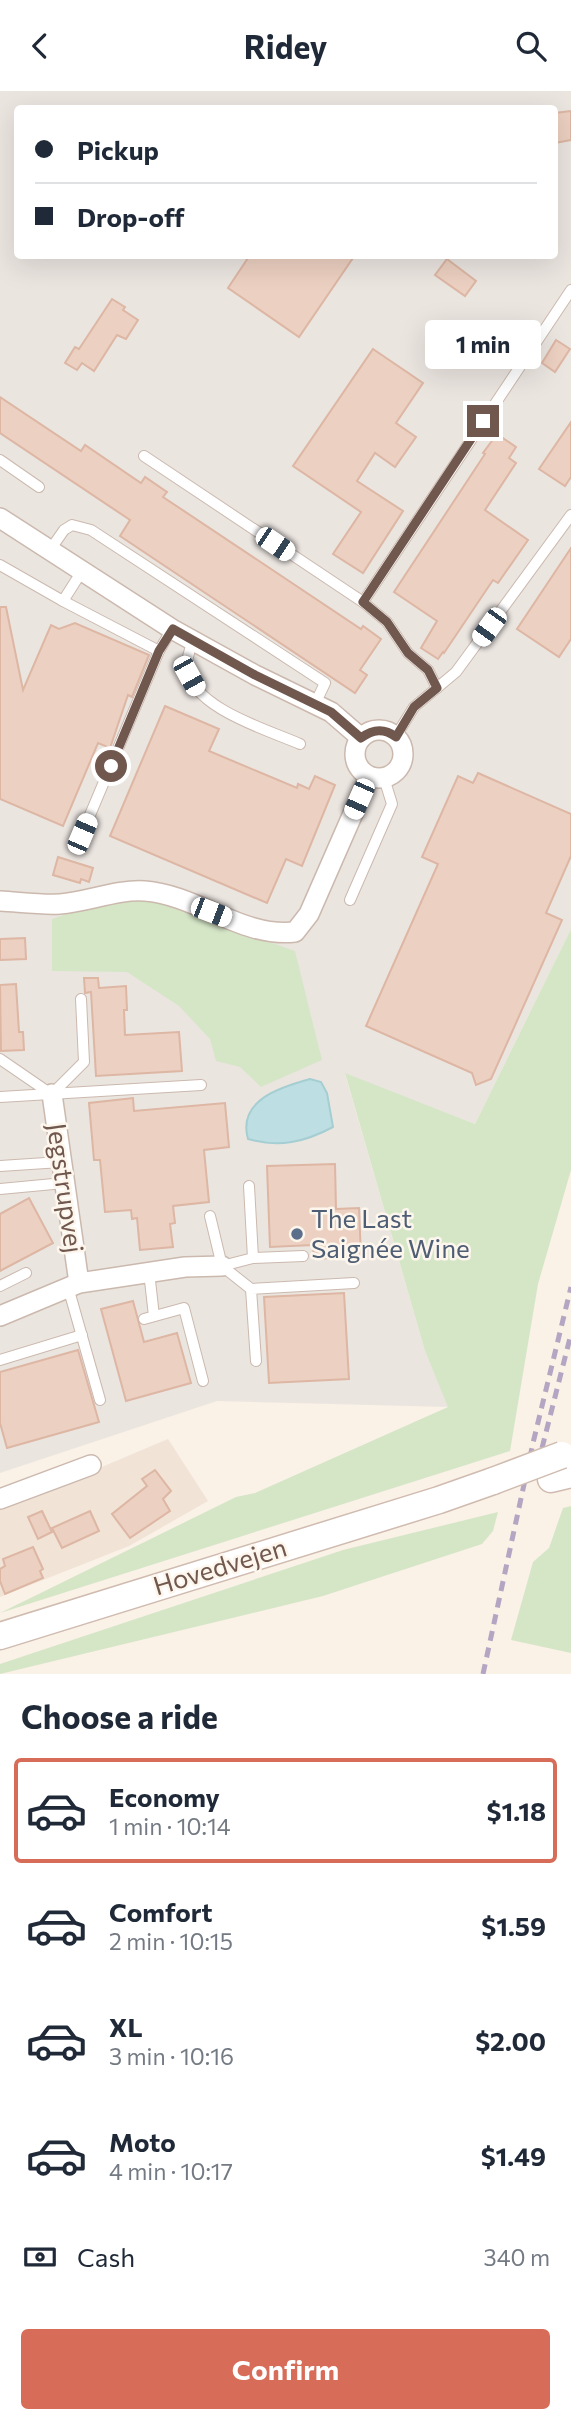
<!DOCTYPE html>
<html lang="en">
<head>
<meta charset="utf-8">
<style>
	:root { --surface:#fff; --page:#f2f2f3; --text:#1f2937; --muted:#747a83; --line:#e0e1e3; --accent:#d76d59 }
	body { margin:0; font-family:Commissioner,sans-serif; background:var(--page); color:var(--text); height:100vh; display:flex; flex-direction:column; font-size:26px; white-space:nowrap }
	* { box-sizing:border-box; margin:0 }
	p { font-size:23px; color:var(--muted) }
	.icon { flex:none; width:38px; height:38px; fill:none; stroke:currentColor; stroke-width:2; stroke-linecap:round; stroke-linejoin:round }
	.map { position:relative; height:1583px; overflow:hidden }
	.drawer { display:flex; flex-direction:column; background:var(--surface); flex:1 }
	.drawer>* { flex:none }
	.guide { position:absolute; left:14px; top:14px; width:544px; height:154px; border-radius:7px; box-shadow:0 7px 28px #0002; display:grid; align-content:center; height:154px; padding:0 21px; background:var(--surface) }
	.end { position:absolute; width:32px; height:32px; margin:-16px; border:9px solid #71584e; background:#fff; box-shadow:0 0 0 4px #fff }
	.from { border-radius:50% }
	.bubble { position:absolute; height:49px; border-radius:7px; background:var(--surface); box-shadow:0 7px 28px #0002; font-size:23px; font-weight:700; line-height:49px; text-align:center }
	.car { position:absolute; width:21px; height:42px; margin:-21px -10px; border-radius:9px; box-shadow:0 0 5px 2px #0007; background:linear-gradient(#fff 24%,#345 0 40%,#fff 0 76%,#345 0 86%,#fff 0) }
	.guide b { display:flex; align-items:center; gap:24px; height:66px; font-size:26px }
	.guide b+b { border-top:2px solid var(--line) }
	.guide i { width:18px; height:18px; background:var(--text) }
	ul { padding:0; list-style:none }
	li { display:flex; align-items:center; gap:21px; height:105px; margin:0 14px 10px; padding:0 7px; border:4px solid transparent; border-radius:7px }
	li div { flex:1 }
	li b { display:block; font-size:26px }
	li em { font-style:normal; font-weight:700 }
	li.active { border-color:var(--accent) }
	li>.icon { width:63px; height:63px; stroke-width:1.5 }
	h2 { padding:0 21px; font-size:32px; line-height:84px }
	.pay { display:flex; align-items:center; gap:18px; height:77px; padding:0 21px; font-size:26px }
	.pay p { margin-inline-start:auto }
	.action { display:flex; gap:14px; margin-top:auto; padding:14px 21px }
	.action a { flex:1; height:80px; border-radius:7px; background:var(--accent); color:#fff; font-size:28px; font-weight:700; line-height:80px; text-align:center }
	header { display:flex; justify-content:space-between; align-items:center; height:91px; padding:0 21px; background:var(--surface); font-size:32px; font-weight:700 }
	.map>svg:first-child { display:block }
</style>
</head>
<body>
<header><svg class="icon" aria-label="back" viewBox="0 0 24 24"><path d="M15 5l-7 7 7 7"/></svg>Ridey<svg class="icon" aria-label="search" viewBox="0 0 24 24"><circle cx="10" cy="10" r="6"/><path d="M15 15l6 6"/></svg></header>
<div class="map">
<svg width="571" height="1583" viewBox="0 0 571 1583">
	<rect width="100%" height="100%" fill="#faf1e7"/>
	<path fill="#f1e3d6" d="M168,1348l40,62 -79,45 -129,51v-90l50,-18z"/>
	<path fill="#ebe5e0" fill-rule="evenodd" d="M0,0h571v838l-96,195 -130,-50 80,277 24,56 -232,-6 -217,72zM18,18h537v146h-537z"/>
	<g fill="#d5e6c7">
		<path d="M129,807l27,4 139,49 27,109 -61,27 -21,-20 -24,-6 -6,-22 -31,-33 -52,-34 -75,-1v-52l31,-11z"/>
		<path d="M571,838v241l-33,114 -28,167 -510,162 236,-116 19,-4 193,-86 -23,-56 -80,-278 130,51z"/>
		<path d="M571,1415v147l-60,-13 22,-78 16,-14 14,-40z"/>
		<path d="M498,1421l-5,19 -11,13 -159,52 -323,78v-10l343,-114z"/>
	</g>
	<path fill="#bddee2" stroke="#a5ced2" stroke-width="2" d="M310,988l11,3 6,11 6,34c-28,15 -54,21 -85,12 -11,-39 33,-52 62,-60z"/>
	<g fill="#ecd0c1" stroke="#ddb6a4" stroke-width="2">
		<path d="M571,20v29l-16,3v-30z"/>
		<path d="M250,164h105l-56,82 -71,-49z"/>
		<path d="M447,168l29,22 -11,15 -30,-21z"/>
		<path d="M112,208l13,8 -2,3 15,10 -12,19 -9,-4 -23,36 -12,-8 -5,7 -12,-7 10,-16 4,2z"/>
		<path d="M556,249l14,9 -15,23 -13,-9z"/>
		<path d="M373,258l50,34 -27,40 20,14 -21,30 -20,-14 -18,28 46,30 -40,62 -30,-19 28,-42 -68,-46z"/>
		<path d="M0,306l81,54 4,-6 56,38 4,-6 22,15 -4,5 198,132 2,-3 18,13 -21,31 7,5 -12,18 -235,-157 10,-16 -130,-87z"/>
		<path d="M571,331v55l-6,9 -26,-17z"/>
		<path d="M497,343l19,13 -7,11 7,5 -31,47 43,30 -30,43 -5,-3 -49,73 -1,-1 -5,7 -17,-11 16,-27 -43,-29 91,-138 -2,-1z"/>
		<path d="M571,457v91l-12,18 -42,-28z"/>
		<path d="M0,516h6l17,83 28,-65 8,4 16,-6 74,32 -17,42 -4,-2 -18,53 -12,-5 -35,83 -63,-27z"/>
		<path d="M165,615l54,23 -10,22 88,37 1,-4 11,5 6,-13 20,9 -33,81 -16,-7 -19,44 -157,-67z"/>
		<path d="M478,682l93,41v42l-25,57 16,7 -71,159 -15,6 -4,-12 -106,-47 72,-162 -16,-7 36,-81 15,7z"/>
		<path d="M58,766l35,11 -4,14 -8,-3 -1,4 -27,-8z"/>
		<path d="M25,847l1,21 -26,1v-21z"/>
		<path d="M84,887h14l1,10 27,-2 1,24h-3l1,25 54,-3 3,39 -86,5 -5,-84 -6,1z"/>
		<path d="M16,893l3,48h4l1,18 -23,1 -1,-66z"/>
		<path d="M133,1007l1,13 91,-8 4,44 -25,3 5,52 -36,4 2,17 -5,1 3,23 -33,3 -3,-32 -5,1 -1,-9 -26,2 -5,-52h-6l-5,-57z"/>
		<path d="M335,1073l1,45 23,-1 2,48 -47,3 -1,-14 -43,2 -3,-81z"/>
		<path d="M29,1107l24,45 -53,28v-57z"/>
		<path d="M344,1202l5,86 -80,4 -5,-86z"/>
		<path d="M133,1210l11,41 33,-9 14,50 -65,18 -25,-92z"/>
		<path d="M78,1259l21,72 -92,26 -7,-25v-51z"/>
		<path d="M155,1379l16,21 -8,8 7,12 -40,27 -18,-24 35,-28 -5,-7z"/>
		<path d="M42,1420l10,21 -14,7 -10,-22z"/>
		<path d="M90,1420l9,20 -37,17 -10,-20z"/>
		<path d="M33,1456l10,22 -3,2 3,7 -38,16 -5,-13v-12l5,-3 -2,-7z"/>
	</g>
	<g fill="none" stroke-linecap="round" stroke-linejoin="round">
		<defs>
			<g id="service">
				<path d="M144,365l219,146 24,20 21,31 20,17 9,18"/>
				<path d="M0,369l39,27"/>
				<path d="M50,459l14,-20 8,-5 19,5 234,153 -10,21"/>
				<path d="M0,474l63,36 19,-30"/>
				<path d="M63,510l96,50 13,-22"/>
				<path d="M363,511l208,-312"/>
				<path d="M193,550c-3,8 -7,18 -6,27 5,40 81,62 113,76"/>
				<path d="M396,645l18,-29 42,-35 115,-157"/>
				<path d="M82,743l77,-183"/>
				<path d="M350,809l42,-96 -8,-26"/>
				<path d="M0,968l51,35"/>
				<path d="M52,1003l32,-32 -3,-63"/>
				<path d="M0,1006l201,-12"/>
				<path d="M0,1075l61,-4"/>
				<path d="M249,1095l4,72 50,-2"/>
				<path d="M0,1098l64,-6"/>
				<path d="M210,1125l12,50 29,23"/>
				<path d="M222,1175l31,-8"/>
				<path d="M149,1181l5,44"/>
				<path d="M0,1195l26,-13"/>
				<path d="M68,1196l32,113"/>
				<path d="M144,1228l40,-11 19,73"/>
				<path d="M0,1269l82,-25"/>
				<path d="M256,1270l-5,-72 103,-6"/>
			</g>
			<g id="minor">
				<path d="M0,427l172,111 83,46 76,37 30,26"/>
				<circle cx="379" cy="663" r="24"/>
				<path d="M0,810c19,1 40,4 60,3 28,-2 57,-15 85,-13 52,4 97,47 150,41l14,-18 60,-137"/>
				<path d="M52,1003l27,189"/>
				<path d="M0,1225l79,-33 106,-16 37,-1"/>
				<path d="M0,1408l91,-34"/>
			</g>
			<g id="secondary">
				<path d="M551,1388l20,-5"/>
				<path d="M0,1545l439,-136 54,-19"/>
			</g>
		</defs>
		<use href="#service" stroke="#cbb9ae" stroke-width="12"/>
		<use href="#minor" stroke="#cbb9ae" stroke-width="22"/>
		<use href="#secondary" stroke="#cfbbaf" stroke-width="29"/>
		<use href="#service" stroke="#fff" stroke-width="10"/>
		<use href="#minor" stroke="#fff" stroke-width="19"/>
		<use href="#secondary" stroke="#fff" stroke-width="26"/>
		<g stroke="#b4a6c3" stroke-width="5" stroke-dasharray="10 7" stroke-linecap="butt">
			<path d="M542,1357l29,-114"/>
			<path d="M483,1583l50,-231 38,-156"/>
		</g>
		<defs>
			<path id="secondary-bridge" d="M493,1390l69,-26"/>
		</defs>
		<use href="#secondary-bridge" stroke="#cfbbaf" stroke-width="29" stroke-linecap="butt"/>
		<use href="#secondary-bridge" stroke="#fff" stroke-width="26"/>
	</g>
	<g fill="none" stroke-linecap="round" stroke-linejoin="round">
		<path stroke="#71584e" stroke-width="9" d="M111,675l48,-115 14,-22 82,46 76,37 30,26c12,-9 23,-10 35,-1l18,-30 23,-19 -9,-18 -20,-17 -21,-31 -24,-20 120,-181"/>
	</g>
	<circle fill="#5c6f8a" stroke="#fdf6ed" stroke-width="2.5" cx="297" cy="1143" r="7"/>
	<g text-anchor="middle" stroke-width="5" stroke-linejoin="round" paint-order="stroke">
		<g font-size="26" fill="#71584e" stroke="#fdf6ed">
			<text transform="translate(65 1097) rotate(82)" y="9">Jegstrupvej</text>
			<text transform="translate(220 1476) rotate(-17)" y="9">Hovedvejen</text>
		</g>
		<g font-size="26" fill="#4e5e75" stroke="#fdf6ed" text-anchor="start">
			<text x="311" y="1137">The Last<tspan x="311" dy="30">Saignée Wine</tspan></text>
		</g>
	</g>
</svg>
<i class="end from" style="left:111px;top:675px"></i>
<i class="end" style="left:483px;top:330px"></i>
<div class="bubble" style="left:425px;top:229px;width:116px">1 min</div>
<i class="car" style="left:275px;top:453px;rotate:124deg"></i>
<i class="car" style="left:489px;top:536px;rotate:216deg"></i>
<i class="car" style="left:189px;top:585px;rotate:151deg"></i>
<i class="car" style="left:359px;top:708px;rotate:204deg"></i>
<i class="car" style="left:82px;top:743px;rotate:23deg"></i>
<i class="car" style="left:211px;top:821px;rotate:111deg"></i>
<div class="guide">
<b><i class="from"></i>Pickup</b>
<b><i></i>Drop-off</b>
</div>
</div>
<section class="drawer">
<h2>Choose a ride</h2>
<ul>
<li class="active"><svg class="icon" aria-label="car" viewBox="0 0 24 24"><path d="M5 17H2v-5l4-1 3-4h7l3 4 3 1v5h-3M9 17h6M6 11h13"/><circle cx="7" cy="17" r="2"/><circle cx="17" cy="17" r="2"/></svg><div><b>Economy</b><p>1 min · 10:14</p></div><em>$1.18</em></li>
<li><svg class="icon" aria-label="car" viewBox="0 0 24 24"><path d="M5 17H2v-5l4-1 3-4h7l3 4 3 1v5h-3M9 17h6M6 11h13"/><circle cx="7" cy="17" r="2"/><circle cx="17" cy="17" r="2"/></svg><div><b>Comfort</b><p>2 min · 10:15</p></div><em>$1.59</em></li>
<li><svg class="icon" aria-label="car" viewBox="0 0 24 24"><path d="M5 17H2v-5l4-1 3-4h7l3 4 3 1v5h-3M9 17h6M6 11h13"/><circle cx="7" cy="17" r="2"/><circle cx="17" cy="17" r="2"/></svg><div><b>XL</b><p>3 min · 10:16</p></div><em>$2.00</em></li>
<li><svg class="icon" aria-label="car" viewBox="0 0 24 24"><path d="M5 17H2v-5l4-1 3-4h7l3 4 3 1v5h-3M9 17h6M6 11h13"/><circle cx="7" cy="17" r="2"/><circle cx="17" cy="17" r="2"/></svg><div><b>Moto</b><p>4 min · 10:17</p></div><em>$1.49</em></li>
</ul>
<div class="pay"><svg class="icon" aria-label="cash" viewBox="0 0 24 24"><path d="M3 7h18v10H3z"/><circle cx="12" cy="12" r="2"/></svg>Cash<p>340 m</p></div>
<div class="action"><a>Confirm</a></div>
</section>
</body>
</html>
